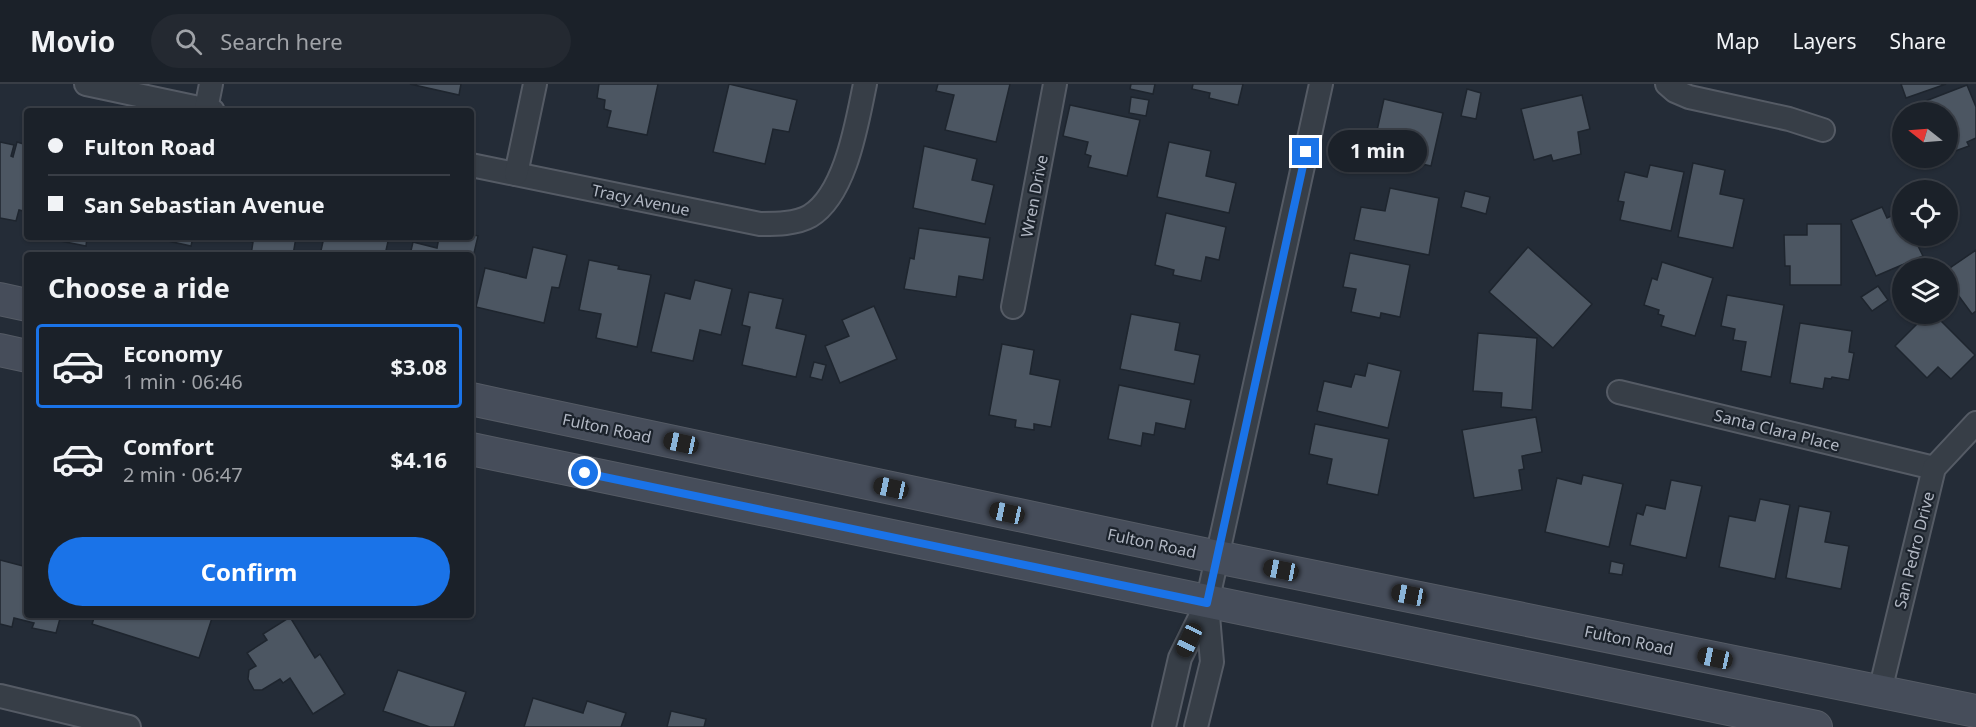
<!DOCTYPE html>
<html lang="en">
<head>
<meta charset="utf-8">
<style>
	:root { --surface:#1b2129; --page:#242931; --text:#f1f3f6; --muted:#a0a3a8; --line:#393e46; --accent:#1a73e8 }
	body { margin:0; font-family:"Noto Sans",sans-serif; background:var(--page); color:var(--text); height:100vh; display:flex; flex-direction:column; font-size:22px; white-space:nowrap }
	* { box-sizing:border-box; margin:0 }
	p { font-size:20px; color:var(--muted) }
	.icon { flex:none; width:33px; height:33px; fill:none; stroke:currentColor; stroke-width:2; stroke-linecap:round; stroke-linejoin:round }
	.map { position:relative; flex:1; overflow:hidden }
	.drawer { position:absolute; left:24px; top:168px; width:450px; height:366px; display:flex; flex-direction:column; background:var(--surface); border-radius:6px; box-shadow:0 2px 4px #0004,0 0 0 2px var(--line) }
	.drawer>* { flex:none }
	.guide { position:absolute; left:24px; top:24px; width:450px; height:132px; border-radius:6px; box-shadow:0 2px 4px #0004,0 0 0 2px var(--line); display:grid; align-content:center; height:132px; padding:0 24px; background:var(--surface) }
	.needle { width:39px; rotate:287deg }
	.tools { position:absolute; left:1892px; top:18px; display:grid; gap:12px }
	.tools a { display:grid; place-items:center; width:66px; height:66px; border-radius:50%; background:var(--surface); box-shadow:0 2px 4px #0004,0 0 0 2px var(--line); font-size:30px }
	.end { position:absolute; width:27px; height:27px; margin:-14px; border:8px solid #1a73e8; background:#fff; box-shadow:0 0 0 3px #fff }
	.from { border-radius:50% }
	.bubble { position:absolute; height:42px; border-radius:21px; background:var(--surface); box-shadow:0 2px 4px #0004,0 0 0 2px var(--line); font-size:20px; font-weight:700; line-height:42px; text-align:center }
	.car { position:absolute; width:18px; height:36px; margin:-18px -9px; border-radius:8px; box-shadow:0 0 4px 2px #0007; background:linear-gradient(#222 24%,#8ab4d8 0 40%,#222 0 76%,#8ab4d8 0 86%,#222 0) }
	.guide b { display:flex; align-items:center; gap:21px; height:57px; font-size:22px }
	.guide b+b { border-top:2px solid var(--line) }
	.guide i { width:15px; height:15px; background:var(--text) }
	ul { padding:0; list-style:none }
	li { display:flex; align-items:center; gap:18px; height:84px; margin:0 12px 9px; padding:0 12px; border:3px solid transparent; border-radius:6px }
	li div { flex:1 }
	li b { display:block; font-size:22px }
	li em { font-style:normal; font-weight:700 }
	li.current { border-color:var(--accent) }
	li>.icon { width:54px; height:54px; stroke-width:1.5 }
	h2 { padding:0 24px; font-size:27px; line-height:72px }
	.button { display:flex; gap:12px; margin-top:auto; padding:12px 24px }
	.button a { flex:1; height:69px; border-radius:36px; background:var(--accent); color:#fff; font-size:24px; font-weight:700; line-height:69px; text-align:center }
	header { display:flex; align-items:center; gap:36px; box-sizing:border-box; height:84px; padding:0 30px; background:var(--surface); border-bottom:2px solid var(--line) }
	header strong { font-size:28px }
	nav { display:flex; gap:33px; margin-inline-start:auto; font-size:21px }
	.search { width:420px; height:54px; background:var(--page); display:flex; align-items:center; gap:15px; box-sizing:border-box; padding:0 21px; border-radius:33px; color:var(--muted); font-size:22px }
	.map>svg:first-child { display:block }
</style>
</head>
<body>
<header>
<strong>Movio</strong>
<div class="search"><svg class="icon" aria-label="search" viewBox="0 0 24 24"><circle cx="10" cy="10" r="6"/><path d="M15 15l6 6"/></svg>Search here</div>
<nav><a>Map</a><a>Layers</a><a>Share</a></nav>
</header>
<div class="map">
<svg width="1976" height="643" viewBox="0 0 1976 643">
	<rect width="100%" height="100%" fill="#242c37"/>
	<g fill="#4c5662" stroke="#1e252e" stroke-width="1.5">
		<path d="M410,0h51l-2,11z"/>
		<path d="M599,0h59l-11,51 -40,-8 4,-16 -7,-2 1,-9 -8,-2z"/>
		<path d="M729,0l68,16 -8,32 -16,-3 -8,35 -52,-12z"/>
		<path d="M938,0h72l-14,58 -51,-12 9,-35 -18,-4z"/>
		<path d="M1131,0h24l-2,10 -23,-5z"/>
		<path d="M1193,0h50l-5,21 -29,-7 1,-5 -18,-4z"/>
		<path d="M1901,0h45l-40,14z"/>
		<path d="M1967,1l9,22v31l-9,4 2,4 -22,8v-42h-35l-2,-5z"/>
		<path d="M1467,5l14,4 -5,26 -15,-3z"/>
		<path d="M1582,11l8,34 -12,3 3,22 -28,7 -2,-6 -17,5 -13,-51z"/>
		<path d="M1131,13l18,3 -3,16 -17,-3z"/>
		<path d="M1384,15l59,14 -12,53 -59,-13z"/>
		<path d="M1070,21l70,15 -13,56 -39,-9 3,-11 -6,-2 3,-12 -25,-6z"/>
		<path d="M0,58l14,3 -3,11 2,1 4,-15 10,3v67l-8,-2 -3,11 -16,-3z"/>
		<path d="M1169,58l42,9 -5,25 30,7 -7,30 -72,-16z"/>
		<path d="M924,62l53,13 -5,21 22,5 -9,39 -72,-16z"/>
		<path d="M1693,79l32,7 -5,24 24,5 -11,49 -55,-11z"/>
		<path d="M1650,81l34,7 -13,59 -51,-11 4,-18 -6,-1 7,-29 22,5z"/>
		<path d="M1390,104l49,10 -10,57 -75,-15 7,-33 24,4z"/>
		<path d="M1465,107l25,6 -4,17 -25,-7z"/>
		<path d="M1882,123l5,11 15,-7v25h18l-6,2 9,18 -47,20 -25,-56z"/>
		<path d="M1166,129l60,14 -7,33 -13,-3 -5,24 -28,-6 1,-5 -19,-5z"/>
		<path d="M1807,140h34v61h-51v-19h-5l-1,-31h23z"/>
		<path d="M919,144l71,10 -7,42 -24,-4 -3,21 -52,-8 6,-31 4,1z"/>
		<path d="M471,150l7,2 -7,30v-11h-61l3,-13 24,6 2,-11h32z"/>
		<path d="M56,153h31l-1,9 -31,-6z"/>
		<path d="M150,153h43l-2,9z"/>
		<path d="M232,153h64l-3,18h-42l2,-13z"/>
		<path d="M324,153h16l13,3 1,-3h35l-4,18h-65z"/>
		<path d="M533,163l34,8 -8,33 -7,-1 -8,36 -68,-16 9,-39 41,10z"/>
		<path d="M1528,163l64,57 -39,44 -64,-56z"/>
		<path d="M1976,166v61l-4,3 -25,-34v-10z"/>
		<path d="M1350,169l60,12 -10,52 -19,-4 -1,5 -29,-6 5,-23 -13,-2z"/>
		<path d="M589,176l30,6 -1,3 33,6 -14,72 -41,-9 5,-24 -22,-4z"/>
		<path d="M1662,178l51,16 -18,58 -34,-10 3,-10 -6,-2 1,-4 -15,-5 8,-27 5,2z"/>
		<path d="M695,196l37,9 -11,46 -21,-5 -7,31 -42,-9 14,-59 25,6z"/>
		<path d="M1878,202l10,14 -16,11 -11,-14z"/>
		<path d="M749,208l34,7 -7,29 30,7 -10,42 -54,-12 8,-38 -8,-2z"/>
		<path d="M1727,211l57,10 -13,72 -30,-6 5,-29 -13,-2 2,-11 -14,-3z"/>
		<path d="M874,222l23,53 -57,24 -15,-37 24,-10 -7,-16z"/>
		<path d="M1131,230l49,9 -5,27 25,5 -6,29 -74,-15z"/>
		<path d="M1927,230h7l41,41 -24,24 -13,-12 -11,11 -32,-32z"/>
		<path d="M1800,239l52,8 -3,21 5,1 -5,27 -17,-3 -1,2 -6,-1 -2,11 -33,-6z"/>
		<path d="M1478,249l59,5 -5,72 -31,-3 1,-14 -29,-2z"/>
		<path d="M1002,260l32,6 -4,24 30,6 -9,47 -17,-3v6l-19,-3 1,-7 -27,-5z"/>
		<path d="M814,278l12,3 -4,15 -12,-3z"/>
		<path d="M1368,279l33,8 -13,57 -71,-17 7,-30 27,6 4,-13 10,2z"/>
		<path d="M1119,301l72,15 -6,29 -29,-6 -2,12 -11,-2 -2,13 -33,-7z"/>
		<path d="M1536,333l6,35 -20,4 2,13 -5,1 3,20 -48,8 -12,-68z"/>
		<path d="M1315,340l74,15 -11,56 -51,-11 5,-25 -23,-5z"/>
		<path d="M1583,391l40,9 -14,63 -64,-15 12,-54 24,6z"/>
		<path d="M1671,396l31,6 -16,72 -56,-13 7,-32 6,2 3,-10 19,4z"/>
		<path d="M1760,415l30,6 -15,74 -56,-12 10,-51 26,5z"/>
		<path d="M1799,422l32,6 -6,30 24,4 -8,43 -55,-11z"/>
		<path d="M0,476l27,7v48h34l-5,18 -24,-5 2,-5 -20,-5 -2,9 -12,-3z"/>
		<path d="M1611,477l13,3 -2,11 -13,-2z"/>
		<path d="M95,531h118l-14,43 -107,-34z"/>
		<path d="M290,533l25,41 5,-4 25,40 -32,20 -23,-36 -7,5 -3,-4 -18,11h-8l-6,-11 1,-9 7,-4 -9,-13 20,-13 -4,-6z"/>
		<path d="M398,586l68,22 -12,35h-24l-47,-16z"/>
		<path d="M533,614l50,15 4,-12 39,12 -5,14h-97z"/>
		<path d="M671,627l35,8 -2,8h-37z"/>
	</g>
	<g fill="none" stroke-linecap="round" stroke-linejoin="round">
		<defs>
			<g id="street">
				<path d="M86,0l127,27"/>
				<path d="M1667,0l8,7 14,6 100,22 34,11"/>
				<path d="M206,25l5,-25"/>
				<path d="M471,81l289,59c16,0 36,0 50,-8 36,-22 47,-94 55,-132"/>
				<path d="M516,90l19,-90"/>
				<path d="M1013,223l42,-223"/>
				<path d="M1619,308l315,76"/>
				<path d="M1880,607l54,-223 42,-45"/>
				<path d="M0,612l129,31"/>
				<path d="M1164,643l16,-69 27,-55 114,-519"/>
				<path d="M1196,643l16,-65 -5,-58"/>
			</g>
			<g id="secondary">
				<path d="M0,215l27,6"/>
				<path d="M0,266l27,6"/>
				<path d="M471,315l746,158 759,154"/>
				<path d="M471,365l1345,278"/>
			</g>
		</defs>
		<use href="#street" stroke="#555b65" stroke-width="26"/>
		<use href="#secondary" stroke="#555b65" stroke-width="34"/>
		<use href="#street" stroke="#373e47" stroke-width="22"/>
		<use href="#secondary" stroke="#464d5a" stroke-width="32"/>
	</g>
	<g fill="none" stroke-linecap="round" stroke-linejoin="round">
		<path stroke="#1a73e8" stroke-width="8" d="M585,389l622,130 99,-451"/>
	</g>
	<g text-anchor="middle" stroke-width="4.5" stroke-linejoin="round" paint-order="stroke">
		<g font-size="16" fill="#b2b8c4" stroke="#1c232c">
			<text transform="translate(1034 112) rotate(-79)" y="6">Wren Drive</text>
			<text transform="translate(641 116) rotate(12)" y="6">Tracy Avenue</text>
			<text transform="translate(607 344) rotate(12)" y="6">Fulton Road</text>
			<text transform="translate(1777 346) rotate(14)" y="6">Santa Clara Place</text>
			<text transform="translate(1152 459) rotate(12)" y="6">Fulton Road</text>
			<text transform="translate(1914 466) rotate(-76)" y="6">San Pedro Drive</text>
			<text transform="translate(1629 556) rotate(12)" y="6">Fulton Road</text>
		</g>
	</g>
</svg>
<div class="tools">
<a><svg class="needle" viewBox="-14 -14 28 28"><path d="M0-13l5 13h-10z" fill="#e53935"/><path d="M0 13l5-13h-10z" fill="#a0a3a8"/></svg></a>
<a><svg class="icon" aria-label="locate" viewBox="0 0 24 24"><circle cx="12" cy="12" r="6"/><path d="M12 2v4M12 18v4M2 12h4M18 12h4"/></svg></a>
<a><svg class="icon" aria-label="layers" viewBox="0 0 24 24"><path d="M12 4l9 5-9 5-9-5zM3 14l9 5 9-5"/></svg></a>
</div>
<i class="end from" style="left:585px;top:389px"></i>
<i class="end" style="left:1306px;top:68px"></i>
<div class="bubble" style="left:1328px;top:46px;width:99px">1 min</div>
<i class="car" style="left:681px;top:359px;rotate:282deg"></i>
<i class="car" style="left:891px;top:404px;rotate:282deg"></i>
<i class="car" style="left:1007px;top:429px;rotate:282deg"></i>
<i class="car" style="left:1281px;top:486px;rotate:281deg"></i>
<i class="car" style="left:1409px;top:511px;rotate:281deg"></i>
<i class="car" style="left:1189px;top:556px;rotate:205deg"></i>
<i class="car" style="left:1715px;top:574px;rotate:282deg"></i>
<div class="guide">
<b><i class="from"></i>Fulton Road</b>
<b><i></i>San Sebastian Avenue</b>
</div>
<section class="drawer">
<h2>Choose a ride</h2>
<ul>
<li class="current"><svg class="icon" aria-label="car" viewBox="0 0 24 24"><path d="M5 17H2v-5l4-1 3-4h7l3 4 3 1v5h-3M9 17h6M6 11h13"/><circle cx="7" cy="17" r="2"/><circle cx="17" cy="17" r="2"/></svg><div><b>Economy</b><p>1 min · 06:46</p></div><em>$3.08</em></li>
<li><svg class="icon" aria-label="car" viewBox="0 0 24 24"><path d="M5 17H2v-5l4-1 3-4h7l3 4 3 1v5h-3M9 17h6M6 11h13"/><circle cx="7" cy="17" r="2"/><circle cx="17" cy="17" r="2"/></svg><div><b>Comfort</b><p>2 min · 06:47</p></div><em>$4.16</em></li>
</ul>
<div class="button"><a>Confirm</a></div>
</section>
</div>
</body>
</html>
